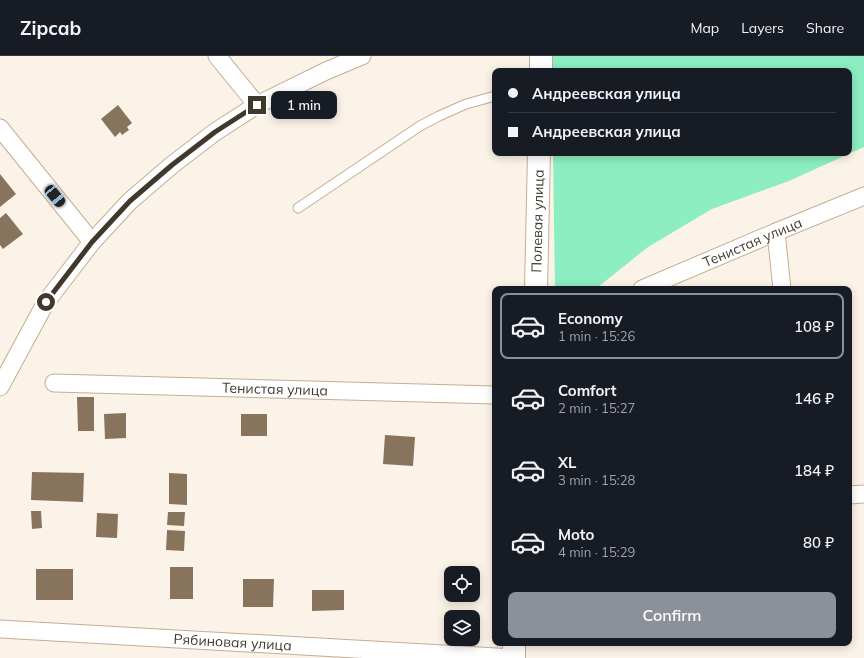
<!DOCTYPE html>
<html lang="en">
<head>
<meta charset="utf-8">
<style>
	:root { --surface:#171b24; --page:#242831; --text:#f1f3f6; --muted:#9ea1a6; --line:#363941; --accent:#8c9099 }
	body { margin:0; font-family:Mulish,sans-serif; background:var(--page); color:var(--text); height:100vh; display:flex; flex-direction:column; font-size:15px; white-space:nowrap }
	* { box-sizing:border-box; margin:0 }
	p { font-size:13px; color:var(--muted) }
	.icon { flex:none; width:22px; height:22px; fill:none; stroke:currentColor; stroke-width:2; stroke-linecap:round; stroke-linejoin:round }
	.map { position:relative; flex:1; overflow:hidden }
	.sheet { position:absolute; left:492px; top:230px; width:360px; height:360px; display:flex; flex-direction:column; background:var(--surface); border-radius:8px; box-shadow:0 2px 10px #0003 }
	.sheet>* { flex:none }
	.hud { position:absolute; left:492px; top:12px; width:360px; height:88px; border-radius:8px; box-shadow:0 2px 10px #0003; display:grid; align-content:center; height:88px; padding:0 16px; background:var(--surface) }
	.controls { position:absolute; left:444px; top:510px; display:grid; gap:8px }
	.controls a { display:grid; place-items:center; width:36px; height:36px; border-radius:8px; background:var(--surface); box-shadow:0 2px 10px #0003; font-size:20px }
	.end { position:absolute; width:18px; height:18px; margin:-9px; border:5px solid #41382d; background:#fff; box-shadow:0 0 0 2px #fff }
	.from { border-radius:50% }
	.bubble { position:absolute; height:28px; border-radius:8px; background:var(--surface); box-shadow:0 2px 10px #0003; font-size:13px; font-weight:600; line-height:28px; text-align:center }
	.car { position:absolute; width:12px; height:24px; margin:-12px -6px; border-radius:5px; box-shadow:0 0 3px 1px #0007; background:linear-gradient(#222 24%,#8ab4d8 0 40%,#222 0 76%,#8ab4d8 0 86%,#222 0) }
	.hud b { display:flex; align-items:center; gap:14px; height:38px; font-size:15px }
	.hud b+b { border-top:1px solid var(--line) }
	.hud i { width:10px; height:10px; background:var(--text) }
	ul { padding:7px 0 0; list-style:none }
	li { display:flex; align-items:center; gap:12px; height:66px; margin:0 8px 6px; padding:0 8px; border:2px solid transparent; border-radius:8px }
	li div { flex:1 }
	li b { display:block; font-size:15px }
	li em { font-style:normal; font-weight:600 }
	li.current { border-color:var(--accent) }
	li>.icon { width:36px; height:36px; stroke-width:1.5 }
	.primary-button { display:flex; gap:8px; margin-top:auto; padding:8px 16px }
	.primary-button a { flex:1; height:46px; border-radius:8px; background:var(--accent); color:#fff; font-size:16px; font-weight:600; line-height:46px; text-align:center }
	header { display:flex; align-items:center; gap:24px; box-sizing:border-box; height:56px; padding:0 20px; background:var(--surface); border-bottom:1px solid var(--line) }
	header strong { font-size:19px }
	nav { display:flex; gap:22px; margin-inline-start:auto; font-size:14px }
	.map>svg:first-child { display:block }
</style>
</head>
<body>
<header>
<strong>Zipcab</strong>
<nav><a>Map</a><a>Layers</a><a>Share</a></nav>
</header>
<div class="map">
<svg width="864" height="602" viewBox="0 0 864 602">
	<rect width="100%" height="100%" fill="#fcf3e8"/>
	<path fill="#8ceec2" d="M552,0h312v91l-75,34 -77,28 -64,38 -50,40 -1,2h-42l-2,-136h296v-82h-296z"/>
	<g fill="#88745c">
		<path d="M118,49l14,18 -5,4 2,3 -7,5 -2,-3 -5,5 -14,-18z"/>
		<path d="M0,118l16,20 -16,13z"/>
		<path d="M6,157l17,21 -20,15 -3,-4v-27z"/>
		<path d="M77,341h17v34h-16z"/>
		<path d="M126,357v25l-21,1 -1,-25z"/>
		<rect x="241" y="358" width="26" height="22"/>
		<path d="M385,379l30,2 -2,29 -30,-2z"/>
		<path d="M32,416l52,1 -1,29 -52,-2z"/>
		<path d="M169,417l18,1v31l-18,-1z"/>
		<path d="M31,455h10l1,17 -10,1z"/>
		<path d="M168,456h17l-1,14 -17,-1z"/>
		<path d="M97,457l21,1 -1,24 -21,-1z"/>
		<path d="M167,474l18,1 -1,20 -18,-1z"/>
		<rect x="170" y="511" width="23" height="32"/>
		<rect x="36" y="513" width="37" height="31"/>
		<path d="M243,523h31l-1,28h-30z"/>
		<path d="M312,534h32v20l-32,1z"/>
	</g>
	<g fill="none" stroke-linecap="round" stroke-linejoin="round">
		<defs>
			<path id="lane" d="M298,152l122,-82 19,-10 27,-12 29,-8"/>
			<g id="street">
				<path d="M217,0l40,49"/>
				<path d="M0,72l92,114"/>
				<path d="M776,176l6,57"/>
				<path id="s1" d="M642,233l134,-57 88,-36"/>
				<path id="s2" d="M54,327l441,12"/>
				<path d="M0,331l46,-85 46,-60 38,-41 42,-36 43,-33 42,-27 69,-34 36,-15"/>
				<path d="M849,439l15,-1"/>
				<path id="s3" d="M0,573l514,29"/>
			</g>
			<g id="secondary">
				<path d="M541,15v-15"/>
				<path id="s4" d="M536,233l3,-136"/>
				<path d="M514,602v-15"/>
			</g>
		</defs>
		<use href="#lane" stroke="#c4ae94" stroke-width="11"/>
		<use href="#street" stroke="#c4ae94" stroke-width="19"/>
		<use href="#secondary" stroke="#c4ae94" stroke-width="24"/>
		<use href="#lane" stroke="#fff" stroke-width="9"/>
		<use href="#street" stroke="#fff" stroke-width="17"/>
		<use href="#secondary" stroke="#fff" stroke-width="22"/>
	</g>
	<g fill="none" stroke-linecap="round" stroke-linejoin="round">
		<path stroke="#41382d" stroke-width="5" d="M46,246l46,-60 38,-41 42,-36 43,-33 42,-27"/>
	</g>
	<g text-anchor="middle" stroke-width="4" stroke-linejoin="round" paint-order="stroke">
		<g font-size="14" fill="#41382d" stroke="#fcf3e8">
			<text dy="5" stroke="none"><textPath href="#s4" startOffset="68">Полевая улица</textPath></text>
			<text dy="5" stroke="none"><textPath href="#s1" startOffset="120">Тенистая улица</textPath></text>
			<text dy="5" stroke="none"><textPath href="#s2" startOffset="221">Тенистая улица</textPath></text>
			<text dy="5" stroke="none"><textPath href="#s3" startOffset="233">Рябиновая улица</textPath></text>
		</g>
	</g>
</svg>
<div class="controls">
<a><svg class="icon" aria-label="locate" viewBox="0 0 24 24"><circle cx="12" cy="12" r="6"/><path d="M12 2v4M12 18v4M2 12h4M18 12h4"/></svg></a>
<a><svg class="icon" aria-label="layers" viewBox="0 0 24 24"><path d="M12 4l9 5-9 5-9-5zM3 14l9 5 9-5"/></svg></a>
</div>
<i class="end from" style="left:46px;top:246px"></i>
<i class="end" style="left:257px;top:49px"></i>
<div class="bubble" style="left:271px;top:35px;width:66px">1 min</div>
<i class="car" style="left:55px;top:140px;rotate:141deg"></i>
<div class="hud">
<b><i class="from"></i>Андреевская улица</b>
<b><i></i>Андреевская улица</b>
</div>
<section class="sheet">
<ul>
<li class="current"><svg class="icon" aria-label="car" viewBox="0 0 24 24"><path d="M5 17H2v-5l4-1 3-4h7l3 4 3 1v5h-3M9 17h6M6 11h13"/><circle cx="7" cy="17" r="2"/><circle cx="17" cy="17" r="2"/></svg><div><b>Economy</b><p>1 min · 15:26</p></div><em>108 ₽</em></li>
<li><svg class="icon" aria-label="car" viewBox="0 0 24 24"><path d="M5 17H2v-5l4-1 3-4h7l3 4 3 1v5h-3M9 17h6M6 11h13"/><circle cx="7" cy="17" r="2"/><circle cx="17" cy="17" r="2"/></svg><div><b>Comfort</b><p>2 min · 15:27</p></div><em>146 ₽</em></li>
<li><svg class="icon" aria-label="car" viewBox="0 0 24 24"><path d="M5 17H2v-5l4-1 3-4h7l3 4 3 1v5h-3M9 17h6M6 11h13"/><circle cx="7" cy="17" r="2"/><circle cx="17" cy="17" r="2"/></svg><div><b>XL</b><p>3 min · 15:28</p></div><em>184 ₽</em></li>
<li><svg class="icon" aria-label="car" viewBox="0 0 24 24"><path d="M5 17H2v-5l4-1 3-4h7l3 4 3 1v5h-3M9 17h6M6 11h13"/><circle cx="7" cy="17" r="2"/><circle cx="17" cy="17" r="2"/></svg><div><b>Moto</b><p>4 min · 15:29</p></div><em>80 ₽</em></li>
</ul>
<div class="primary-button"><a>Confirm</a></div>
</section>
</div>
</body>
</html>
